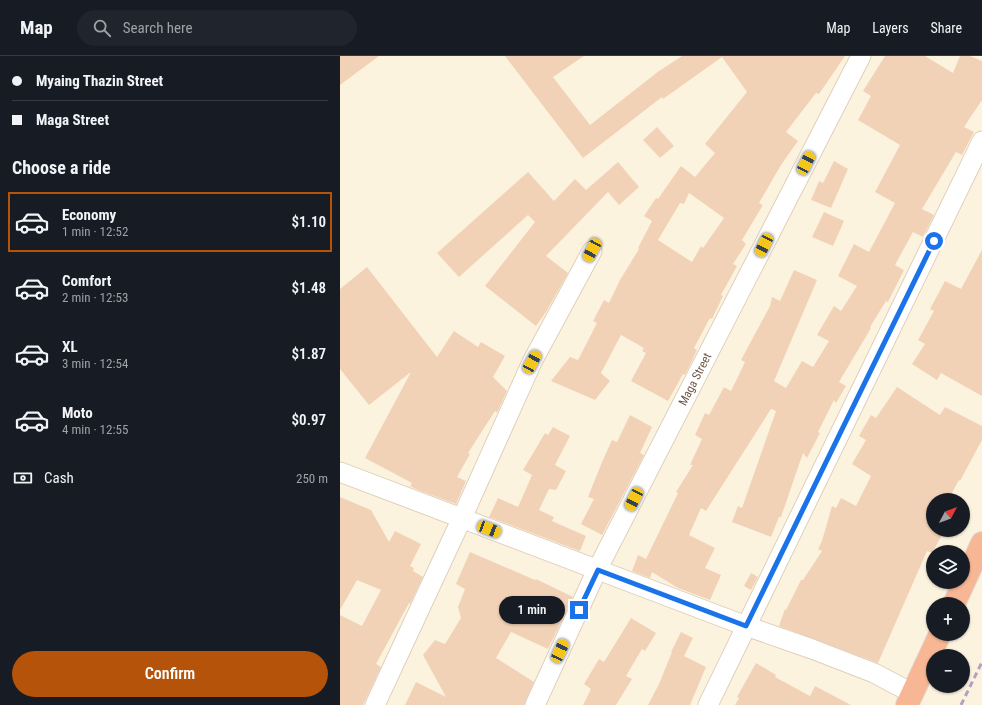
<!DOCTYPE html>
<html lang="en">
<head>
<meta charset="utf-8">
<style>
	:root { --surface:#171b24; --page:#20242c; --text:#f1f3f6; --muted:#9ea1a6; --line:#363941; --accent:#b45309 }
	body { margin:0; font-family:"Roboto Condensed",sans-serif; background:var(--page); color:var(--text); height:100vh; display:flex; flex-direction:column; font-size:15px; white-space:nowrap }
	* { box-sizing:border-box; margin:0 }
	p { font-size:13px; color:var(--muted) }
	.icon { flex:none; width:22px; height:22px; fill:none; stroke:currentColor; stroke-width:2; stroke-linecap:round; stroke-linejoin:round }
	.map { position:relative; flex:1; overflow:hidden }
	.side { display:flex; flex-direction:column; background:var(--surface); width:340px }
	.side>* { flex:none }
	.banner { display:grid; align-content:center; height:88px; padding:0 12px; background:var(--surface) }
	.needle { width:26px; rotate:49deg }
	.controls { position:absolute; left:586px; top:437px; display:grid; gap:8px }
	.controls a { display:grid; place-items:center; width:44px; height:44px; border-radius:50%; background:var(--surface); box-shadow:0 1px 3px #0004; font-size:20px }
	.end { position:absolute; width:18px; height:18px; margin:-9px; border:5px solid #1a73e8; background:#fff; box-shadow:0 0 0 2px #fff }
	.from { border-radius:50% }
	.bubble { position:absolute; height:28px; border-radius:14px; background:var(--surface); box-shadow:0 1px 3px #0004; font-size:13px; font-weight:600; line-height:28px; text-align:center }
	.car { position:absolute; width:12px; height:24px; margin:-12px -6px; border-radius:5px; box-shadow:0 0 3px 1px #0007; background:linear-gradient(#f5c518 24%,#345 0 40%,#f5c518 0 76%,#345 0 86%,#f5c518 0) }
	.banner b { display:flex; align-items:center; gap:14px; height:38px; font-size:15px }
	.banner b+b { border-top:1px solid var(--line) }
	.banner i { width:10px; height:10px; background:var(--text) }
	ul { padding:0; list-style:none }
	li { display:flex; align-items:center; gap:12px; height:60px; margin:0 8px 6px; padding:0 4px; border:2px solid transparent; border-radius:0px }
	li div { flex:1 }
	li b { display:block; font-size:15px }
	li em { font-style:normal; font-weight:600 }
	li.on { border-color:var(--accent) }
	li>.icon { width:36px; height:36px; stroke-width:1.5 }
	h2 { padding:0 12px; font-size:18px; line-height:48px }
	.pay { display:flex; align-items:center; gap:10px; height:44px; padding:0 12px; font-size:15px }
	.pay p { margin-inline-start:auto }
	.cta { display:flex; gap:8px; margin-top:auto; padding:8px 12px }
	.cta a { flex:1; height:46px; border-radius:24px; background:var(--accent); color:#fff; font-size:16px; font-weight:600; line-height:46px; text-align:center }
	header { display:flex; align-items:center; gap:24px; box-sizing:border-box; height:56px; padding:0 20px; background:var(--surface); border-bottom:1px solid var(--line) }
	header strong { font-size:19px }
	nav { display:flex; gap:22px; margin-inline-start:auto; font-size:14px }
	.search { width:280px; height:36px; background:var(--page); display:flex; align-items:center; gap:10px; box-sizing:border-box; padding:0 14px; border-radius:22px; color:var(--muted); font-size:15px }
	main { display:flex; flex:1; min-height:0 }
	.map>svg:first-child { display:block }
</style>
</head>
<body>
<header>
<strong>Map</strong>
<div class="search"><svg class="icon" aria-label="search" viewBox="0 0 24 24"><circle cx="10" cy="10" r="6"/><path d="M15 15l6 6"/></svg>Search here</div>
<nav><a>Map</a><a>Layers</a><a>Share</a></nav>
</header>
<main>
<section class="side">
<div class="banner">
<b><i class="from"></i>Myaing Thazin Street</b>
<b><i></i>Maga Street</b>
</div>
<h2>Choose a ride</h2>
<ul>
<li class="on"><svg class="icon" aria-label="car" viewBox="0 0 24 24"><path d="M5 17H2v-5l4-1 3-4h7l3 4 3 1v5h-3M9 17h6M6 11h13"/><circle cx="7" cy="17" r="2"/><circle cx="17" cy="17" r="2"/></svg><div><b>Economy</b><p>1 min · 12:52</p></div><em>$1.10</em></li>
<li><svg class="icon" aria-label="car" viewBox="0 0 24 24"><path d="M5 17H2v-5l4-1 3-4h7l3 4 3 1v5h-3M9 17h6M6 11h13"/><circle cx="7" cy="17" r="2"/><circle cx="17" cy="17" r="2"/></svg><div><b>Comfort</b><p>2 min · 12:53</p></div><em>$1.48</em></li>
<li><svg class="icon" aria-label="car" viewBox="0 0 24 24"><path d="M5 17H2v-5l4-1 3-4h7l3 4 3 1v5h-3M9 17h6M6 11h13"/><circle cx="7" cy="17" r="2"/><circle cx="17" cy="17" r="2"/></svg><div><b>XL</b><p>3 min · 12:54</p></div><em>$1.87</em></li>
<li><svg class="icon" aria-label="car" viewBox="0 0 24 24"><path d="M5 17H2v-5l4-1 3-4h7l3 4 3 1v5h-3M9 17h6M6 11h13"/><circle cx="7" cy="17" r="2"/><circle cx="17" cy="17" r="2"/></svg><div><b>Moto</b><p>4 min · 12:55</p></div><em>$0.97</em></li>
</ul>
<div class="pay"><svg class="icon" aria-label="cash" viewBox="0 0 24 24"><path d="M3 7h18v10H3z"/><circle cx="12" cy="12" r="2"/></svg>Cash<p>250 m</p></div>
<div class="cta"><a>Confirm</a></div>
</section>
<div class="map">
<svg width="642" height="649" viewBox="0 0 642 649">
	<rect width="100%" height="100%" fill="#fcf3df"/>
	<g fill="#f2d2b6" fill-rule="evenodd">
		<path d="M0,0h39l-39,29z"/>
		<path d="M165,0h79l-31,21 37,48 69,-54 23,-15h163l-26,38 -3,-1 -30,39 12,9 -17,24 -22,38 4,2 -21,35 4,4 -13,20 4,2 -16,29 2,1 -11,23 -2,-1 -16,30 3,2 -12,25 -2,-1 -15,27 -37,-20 15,-28 -4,-2 2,-3 -23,-13 -20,38 9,8 -15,19 -44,-19 19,-24 8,3 19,-37 -4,-2 11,-21 5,3 11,-23 19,-31 -1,-1 14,-27 -8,-5 12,-18 2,1 23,-33 14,11 20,-24 -10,-9 42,-52 -25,-35 -59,42 -1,-2 -79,61zM349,137l35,25 -21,30 -2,-2 -9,16 -34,-22 22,-37 4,1z"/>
		<path d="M545,0h40l28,17 7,-17h10l12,5v39l-18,27 10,5 -12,23 -6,-3 -34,57 12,6 -11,22 -10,-5 -18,33 9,5 -16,32 -2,-1 -16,26 1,1 -32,54 7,4 -10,17 -2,-3 -16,32 2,1 -13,25 -4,-5 -22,64h-2l-8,20 -39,-15 6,-16 4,2 34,-97 -5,-2 -65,102 -5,-3 -12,27 26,13 -10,20 16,7 -11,25 -32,-12 -26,-16 -2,6 -18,-7 6,-16 8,4 32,-66 -2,-1 17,-27h-3l12,-26 -7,-4 10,-22 4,2 15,-28 7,4 14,-29 -4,-2 29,-54 2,-9 8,4 14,-31 23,10 -43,101 12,7 16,-27 11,6 16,-26 -12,-6 17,-29 7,5 16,-25 -19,-10 16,-32 15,8 26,-49 -20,-11 25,-47 -42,-25 13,-24 -8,-5z"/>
		<path d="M317,71l17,19 -14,12 -17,-18z"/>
		<path d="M494,105l14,8 -17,39 -20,-8 8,-19 4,2z"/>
		<path d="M278,106l21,25 -20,18 -11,-13 -62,64 22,17 -22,39 -10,14 -51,-40 50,-64 -7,-7 -69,62 -22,-24 91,-81 26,29 21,-22 11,11z"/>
		<path d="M484,156l20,9 -11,25 -21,-9z"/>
		<path d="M642,194v146l-41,-23 -4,7 -25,-16 13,-20 -7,-4 16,-29 -4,-2 15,-28 16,8z"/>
		<path d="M27,211l70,90 17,-26 24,16 3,-5 24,14 -12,21 14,14 -10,22 -2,-2 -27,42 2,1 -13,23 9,4 -10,23 -38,-14 -8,-4 2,-3 -47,-25 46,-86 -42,33 -29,-36v-80z"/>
		<path d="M557,331l43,28 5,-8 37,19v14l-22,41 -1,-1 -11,20h-15v30l9,5 -10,18 -5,-2 -49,112 -99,-37 6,-17 1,1 15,-30h2l19,-29 -4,-2 4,-8 10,-35 4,2 5,-10 15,8 15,-30 -19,-12 14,-24 -7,-4 12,-21 5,3z"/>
		<path d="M290,359l22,12 -12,26 4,2 -42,80 -21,-11 13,-25 -6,-2 14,-35 10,-22 5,2z"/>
		<path d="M213,371l17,9 -15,29 11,6 -10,19 -7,-1 -10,21 15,7 -2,4 34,15 -6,15 -91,-34 9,-19 20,9 14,-32 -9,-5 22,-37 3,2z"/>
		<path d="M0,441l31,13 18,32 6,-11 26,13 -11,22 4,2 -1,3 10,6 -13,27 -1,-1 -33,61 5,3 -18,38h-23v-90l22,11 19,-36 -24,-10 -17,30z"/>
		<path d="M130,496l65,28 1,-1 37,18 -25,52 -37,-17 -15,26 38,24 -10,23h-119l11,-23 30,15 -23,-42 12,-15 10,4 16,-26 -3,-11 7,-18 -9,-5z"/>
		<path d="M411,517l7,4 -7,13 -7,-4z"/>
		<path d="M291,562l25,15 -11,18 -3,-2 -16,27 6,3 -16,26h-33l8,-16 -7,-5 15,-25 5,3z"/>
		<path d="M341,576l12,6 -9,18 22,11 -16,38h-42l11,-21 13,-32h-1z"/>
		<path d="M416,607l20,12 -1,2 35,19 5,-10 36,19h-116l4,-7 -2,-1z"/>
	</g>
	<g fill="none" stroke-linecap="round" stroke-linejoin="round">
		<defs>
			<g id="street">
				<path d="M0,416l406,154 66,23 62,24 38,20"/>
				<path d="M35,649l87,-187 70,-156 60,-111"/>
				<path id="s1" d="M195,649l62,-135 264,-514"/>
				<path d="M368,649l274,-564"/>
			</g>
			<g id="highway">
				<path d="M614,548l28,-61"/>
				<path d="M567,649l33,-71"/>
			</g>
		</defs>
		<use href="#street" stroke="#e0cfbb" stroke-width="21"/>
		<use href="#highway" stroke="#e0dad7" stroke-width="24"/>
		<use href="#street" stroke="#fff" stroke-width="19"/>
		<use href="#highway" stroke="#f7b694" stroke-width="22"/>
		<path stroke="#b69fc4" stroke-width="3" stroke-dasharray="6 4" stroke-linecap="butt" d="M621,649l21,-43"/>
	</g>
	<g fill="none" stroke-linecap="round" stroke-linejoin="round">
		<path stroke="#1a73e8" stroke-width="5" d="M239,554l19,-40 148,56 188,-385"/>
	</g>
	<g text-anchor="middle" stroke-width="3" stroke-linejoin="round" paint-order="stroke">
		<g font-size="12" fill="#725947" stroke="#fff7e5">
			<text dy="4" stroke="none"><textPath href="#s1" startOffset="363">Maga Street</textPath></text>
		</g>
	</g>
</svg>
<div class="controls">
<a><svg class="needle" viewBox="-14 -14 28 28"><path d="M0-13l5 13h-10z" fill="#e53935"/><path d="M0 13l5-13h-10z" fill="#9ea1a6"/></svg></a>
<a><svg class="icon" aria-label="layers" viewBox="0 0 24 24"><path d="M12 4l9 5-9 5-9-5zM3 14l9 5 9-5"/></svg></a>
<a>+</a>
<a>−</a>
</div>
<i class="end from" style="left:594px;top:185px"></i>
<i class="end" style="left:239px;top:554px"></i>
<div class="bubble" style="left:159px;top:540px;width:66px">1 min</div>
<i class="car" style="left:466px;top:107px;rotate:27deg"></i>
<i class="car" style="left:424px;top:189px;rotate:207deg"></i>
<i class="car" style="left:252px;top:194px;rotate:208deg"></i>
<i class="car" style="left:192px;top:306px;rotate:29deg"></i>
<i class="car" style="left:294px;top:443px;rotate:207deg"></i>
<i class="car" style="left:149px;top:473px;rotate:111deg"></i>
<i class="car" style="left:220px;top:595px;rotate:25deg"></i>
</div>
</main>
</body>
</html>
